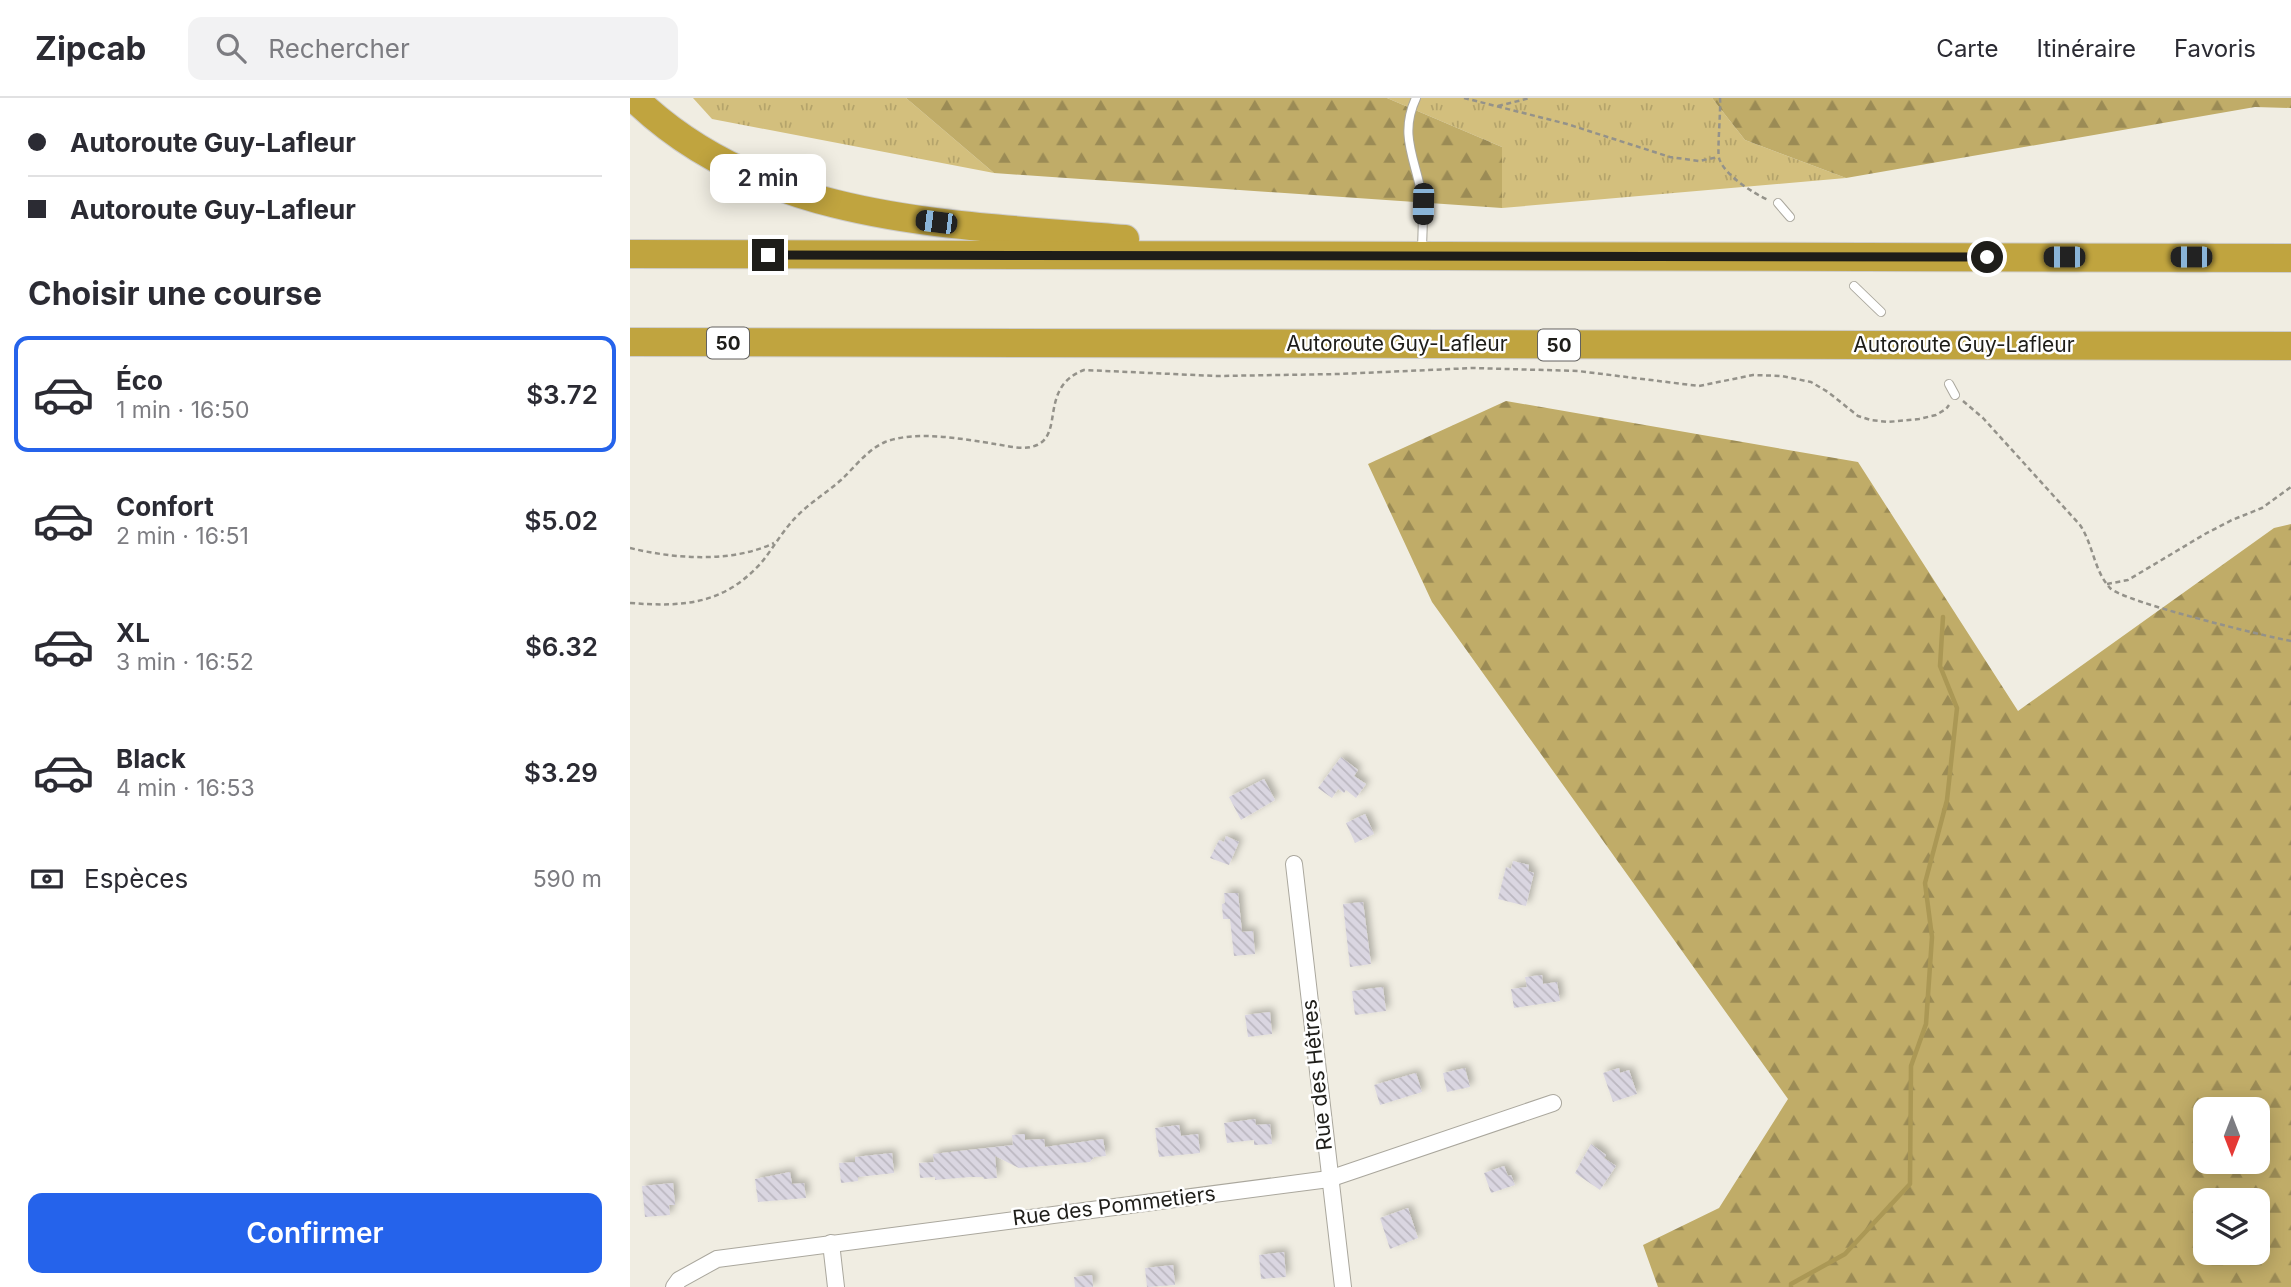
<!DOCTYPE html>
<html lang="fr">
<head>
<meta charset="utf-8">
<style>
	:root { --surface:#fff; --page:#f2f2f3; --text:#2b2b33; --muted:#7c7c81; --line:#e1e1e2; --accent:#2563eb }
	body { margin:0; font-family:Inter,sans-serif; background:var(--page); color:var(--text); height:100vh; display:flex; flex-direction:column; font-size:26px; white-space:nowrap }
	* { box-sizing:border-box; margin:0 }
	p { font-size:23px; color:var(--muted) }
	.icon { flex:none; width:38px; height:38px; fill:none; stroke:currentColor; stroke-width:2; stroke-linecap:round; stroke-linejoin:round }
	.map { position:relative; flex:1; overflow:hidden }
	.panel { display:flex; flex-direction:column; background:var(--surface); width:630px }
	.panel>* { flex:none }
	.hud { display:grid; align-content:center; height:154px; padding:0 28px; background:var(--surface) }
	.needle { width:46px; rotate:180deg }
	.controls { position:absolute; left:1563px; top:999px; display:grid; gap:14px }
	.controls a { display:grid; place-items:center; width:77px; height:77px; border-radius:14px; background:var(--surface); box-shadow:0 4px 18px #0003; font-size:35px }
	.end { position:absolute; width:32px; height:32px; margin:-16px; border:9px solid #1e1d19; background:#fff; box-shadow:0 0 0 4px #fff }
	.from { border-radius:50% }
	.bubble { position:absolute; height:49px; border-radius:14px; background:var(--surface); box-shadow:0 4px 18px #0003; font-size:23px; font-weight:600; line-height:49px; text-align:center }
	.car { position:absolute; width:21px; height:42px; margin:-21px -10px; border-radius:9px; box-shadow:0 0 5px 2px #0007; background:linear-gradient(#222 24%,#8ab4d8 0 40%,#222 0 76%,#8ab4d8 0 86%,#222 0) }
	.hud b { display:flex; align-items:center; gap:24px; height:66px; font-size:26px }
	.hud b+b { border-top:2px solid var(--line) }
	.hud i { width:18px; height:18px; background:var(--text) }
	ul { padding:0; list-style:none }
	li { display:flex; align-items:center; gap:21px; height:116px; margin:0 14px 10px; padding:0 14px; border:4px solid transparent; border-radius:14px }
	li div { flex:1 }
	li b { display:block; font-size:26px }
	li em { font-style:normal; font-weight:600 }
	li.current { border-color:var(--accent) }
	li>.icon { width:63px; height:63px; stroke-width:1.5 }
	h2 { padding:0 28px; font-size:32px; line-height:84px }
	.pay { display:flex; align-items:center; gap:18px; height:77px; padding:0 28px; font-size:26px }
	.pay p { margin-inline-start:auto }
	.action { display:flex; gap:14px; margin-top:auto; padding:14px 28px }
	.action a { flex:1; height:80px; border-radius:14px; background:var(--accent); color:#fff; font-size:28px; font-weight:600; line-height:80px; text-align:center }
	header { display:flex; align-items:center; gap:42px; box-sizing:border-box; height:98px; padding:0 35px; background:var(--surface); border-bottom:2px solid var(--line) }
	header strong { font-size:33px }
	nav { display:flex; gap:38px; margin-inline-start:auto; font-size:24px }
	.search { width:490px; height:63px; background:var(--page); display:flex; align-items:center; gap:18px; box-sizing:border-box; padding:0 24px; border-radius:14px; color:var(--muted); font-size:26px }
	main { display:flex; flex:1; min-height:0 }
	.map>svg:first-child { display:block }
</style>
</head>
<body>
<header>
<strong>Zipcab</strong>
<div class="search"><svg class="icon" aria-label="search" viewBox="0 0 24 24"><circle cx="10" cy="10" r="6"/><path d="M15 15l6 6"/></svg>Rechercher</div>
<nav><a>Carte</a><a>Itinéraire</a><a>Favoris</a></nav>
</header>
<main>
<section class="panel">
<div class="hud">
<b><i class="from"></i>Autoroute Guy-Lafleur</b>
<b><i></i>Autoroute Guy-Lafleur</b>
</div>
<h2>Choisir une course</h2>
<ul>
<li class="current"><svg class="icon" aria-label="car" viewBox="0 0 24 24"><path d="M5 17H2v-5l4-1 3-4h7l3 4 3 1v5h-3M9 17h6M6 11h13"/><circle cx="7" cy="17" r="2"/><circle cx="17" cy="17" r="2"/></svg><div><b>Éco</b><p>1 min · 16:50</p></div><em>$3.72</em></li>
<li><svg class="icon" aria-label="car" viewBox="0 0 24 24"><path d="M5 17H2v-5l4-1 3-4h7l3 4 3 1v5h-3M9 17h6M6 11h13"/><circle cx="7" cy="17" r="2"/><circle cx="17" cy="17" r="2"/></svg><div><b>Confort</b><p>2 min · 16:51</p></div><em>$5.02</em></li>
<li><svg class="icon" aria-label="car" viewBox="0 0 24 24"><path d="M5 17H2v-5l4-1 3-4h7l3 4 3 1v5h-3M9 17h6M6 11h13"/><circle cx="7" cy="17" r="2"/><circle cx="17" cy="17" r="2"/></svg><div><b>XL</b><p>3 min · 16:52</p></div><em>$6.32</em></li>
<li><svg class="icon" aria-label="car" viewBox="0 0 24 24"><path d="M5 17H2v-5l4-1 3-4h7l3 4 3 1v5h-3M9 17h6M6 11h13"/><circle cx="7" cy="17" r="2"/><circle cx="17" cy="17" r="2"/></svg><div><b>Black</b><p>4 min · 16:53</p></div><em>$3.29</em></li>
</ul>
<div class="pay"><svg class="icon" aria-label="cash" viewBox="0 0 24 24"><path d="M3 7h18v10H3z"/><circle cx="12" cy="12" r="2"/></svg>Espèces<p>590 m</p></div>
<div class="action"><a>Confirmer</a></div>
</section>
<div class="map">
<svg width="1661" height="1189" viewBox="0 0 1661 1189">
	<defs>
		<pattern id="grass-tufts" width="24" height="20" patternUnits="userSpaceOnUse" patternTransform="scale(1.75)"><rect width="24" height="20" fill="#d3bf7d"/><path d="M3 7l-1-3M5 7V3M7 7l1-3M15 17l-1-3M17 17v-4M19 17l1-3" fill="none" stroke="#b5a46b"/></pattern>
		<pattern id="forest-firs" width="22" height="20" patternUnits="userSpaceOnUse" patternTransform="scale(1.75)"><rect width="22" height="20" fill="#c0ac68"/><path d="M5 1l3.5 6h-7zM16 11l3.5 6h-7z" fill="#9b8b55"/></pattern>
		<pattern id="building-back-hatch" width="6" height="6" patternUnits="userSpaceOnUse" patternTransform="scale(1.75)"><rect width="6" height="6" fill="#dad6e1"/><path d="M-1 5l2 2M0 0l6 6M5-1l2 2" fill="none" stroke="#bbb7c0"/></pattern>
		<filter id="shadow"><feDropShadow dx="4" dy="-4" stdDeviation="3.5" flood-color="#0004"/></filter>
	</defs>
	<rect width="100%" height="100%" fill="#f0ede2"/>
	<g fill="url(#grass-tufts)">
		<path d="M63,0h213l88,75 -282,-54z"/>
		<path d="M757,0h325l33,42 101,38 -344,30v-61z"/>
	</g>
	<g fill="url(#forest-firs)" fill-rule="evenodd">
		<path d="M276,0h481l115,49v61l-508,-35z"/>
		<path d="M1082,0h579v10l-36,-1 -409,71 -101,-38z"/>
		<path d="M876,303l352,61 160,249 256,-183 17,-4v763h-633l-15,-42 76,-37 69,-109 -356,-497 -64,-138zM1575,1012h53v52h-53zM1628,1102v53h-53v-53z"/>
	</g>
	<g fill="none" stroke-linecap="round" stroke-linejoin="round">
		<path stroke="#ab9855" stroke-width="4.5" d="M1161,1189v-3l54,-30 65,-70 1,-118 15,-42 6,-87 -7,-54 22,-83 10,-92 -17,-42 3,-49"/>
	</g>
	<g fill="url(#building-back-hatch)" filter="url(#shadow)">
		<path d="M711,659l17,13 -4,6 12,8 -10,14 -10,-8 -2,3 -6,-4 -6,9 -14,-10z"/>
		<path d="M634,681l11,21 -34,20 -12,-23z"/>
		<path d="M735,716l9,20 -19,9 -9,-20z"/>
		<path d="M596,738l13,6 -10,23 -19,-7 9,-18 5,2z"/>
		<path d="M883,763l16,4 -1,6 6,2 -8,33 -28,-7 8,-32 5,2z"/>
		<path d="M594,795h14l4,39 11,-1 2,23 -21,2 -4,-37h-7l-1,-15 3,-1z"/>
		<path d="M733,804l8,62 -21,3 -7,-63z"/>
		<path d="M912,877l1,9 14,-2 3,19 -46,7 -3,-19 16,-2 -2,-10z"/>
		<path d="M753,889l3,24 -31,4 -3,-24z"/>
		<path d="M640,914l2,22 -24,3 -3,-22z"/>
		<path d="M835,970l5,19 -23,5 -4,-19z"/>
		<path d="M989,970l1,5 9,-3 8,24 -24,8 -10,-29z"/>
		<path d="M786,975l6,19 -42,13 -6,-20z"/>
		<path d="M625,1021l1,6 14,-1 2,20 -18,1v-5l-27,3 -3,-20z"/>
		<path d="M549,1027l2,11 17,-2 2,19 -41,4 -4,-29z"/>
		<path d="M395,1036v6l19,-1 1,8 58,-8 3,17 -12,1 -4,5 -71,6 -24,-12 2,22 -13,1 -1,-2h-13l-35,3v-3l-15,1 -1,-15 15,-1 -1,-8 80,-9 -1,-10z"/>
		<path d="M961,1046l15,11 -2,3 12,8 -16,24 -25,-17z"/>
		<path d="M262,1055l2,20 -36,4v4l-17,2 -2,-20 16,-1v-5z"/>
		<path d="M874,1068l4,10 3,-1 4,10 -24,8 -7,-20z"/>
		<path d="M160,1074l2,12 12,-1 2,15 -48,4 -3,-23z"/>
		<path d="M43,1085l2,22h-6l1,10 -25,2 -3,-31z"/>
		<path d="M778,1110l10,30 -28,11 -10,-31z"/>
		<path d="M654,1154l2,25 -25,2 -2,-24z"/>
		<path d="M543,1167l2,20 -28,2 -2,-19z"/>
		<path d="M462,1177l1,12h-18l-1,-10z"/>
	</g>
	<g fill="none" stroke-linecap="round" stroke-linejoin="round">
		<defs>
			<g id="lane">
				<path d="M786,0c-16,34 -3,57 4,89 5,22 2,44 2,66"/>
				<path d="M1148,105l12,14"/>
				<path d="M1224,188l27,26"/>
				<path d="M1319,286l6,11"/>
			</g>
			<g id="street">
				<path d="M664,766l49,423"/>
				<path d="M201,1145l5,44"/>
				<path d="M44,1189l5,-7 38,-21 612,-80 224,-76"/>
			</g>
			<g id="highway">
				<path d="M4,0c130,127 322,126 491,141"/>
				<path d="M0,156l1661,4"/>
				<path d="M0,244l1661,4"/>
			</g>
		</defs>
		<use href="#lane" stroke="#aaa79d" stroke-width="10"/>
		<use href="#street" stroke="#aaa79d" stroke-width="18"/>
		<use href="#highway" stroke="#cecdcc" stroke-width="30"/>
		<g stroke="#94928a" stroke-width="2.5" stroke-dasharray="5 3.5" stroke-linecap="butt">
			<path d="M834,0l103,26 103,33 29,4 19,-4"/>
			<path d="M1090,0c1,12 -3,53 -1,60 5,17 34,35 49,42"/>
			<path d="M868,8l32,-8"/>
			<path d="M1333,303l20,17 97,107c13,19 14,46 30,63 14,14 154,48 181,53"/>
			<path d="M0,450c45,11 102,15 144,-5"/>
			<path d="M1477,486l21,-4 77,-46 27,-14 30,-12 29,-21"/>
			<path d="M0,505c53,4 93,2 131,-40 10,-12 18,-26 28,-38 14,-18 35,-30 52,-45 14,-13 26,-30 44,-38 30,-12 79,-3 110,2 14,2 29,7 42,1 27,-12 2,-58 47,-75l133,6 122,-2 134,-6 105,3 121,15 54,-11 29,1 29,6 17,10 30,24 13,4 17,2 31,-3 17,-4 10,-6 3,-4"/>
		</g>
		<use href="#lane" stroke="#fff" stroke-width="8"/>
		<use href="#street" stroke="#fff" stroke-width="16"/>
		<use href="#highway" stroke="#c0a43f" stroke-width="28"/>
	</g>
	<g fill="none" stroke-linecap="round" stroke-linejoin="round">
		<path stroke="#1e1d19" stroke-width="9" d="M138,157l1219,2"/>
	</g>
	<g text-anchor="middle" stroke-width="5" stroke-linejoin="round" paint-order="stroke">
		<g fill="#fff" stroke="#62615e" stroke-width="2">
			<rect x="77" y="229.5" width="42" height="31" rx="5"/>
			<rect x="908" y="231.5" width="42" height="31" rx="5"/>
		</g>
		<g font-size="19" font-weight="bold" fill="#1e1d19">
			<text x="98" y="252">50</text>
			<text x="929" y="254">50</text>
		</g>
		<g font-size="21" fill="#1e1d19" stroke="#fff">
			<text x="767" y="253">Autoroute Guy-Lafleur</text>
			<text x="1334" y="254">Autoroute Guy-Lafleur</text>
			<text transform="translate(687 977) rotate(-96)" y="7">Rue des Hêtres</text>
			<text transform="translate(484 1108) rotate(-7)" y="7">Rue des Pommetiers</text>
		</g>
	</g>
</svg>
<div class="controls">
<a><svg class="needle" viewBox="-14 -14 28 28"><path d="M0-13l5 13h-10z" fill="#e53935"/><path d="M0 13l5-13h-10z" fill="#7c7c81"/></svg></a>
<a><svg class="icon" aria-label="layers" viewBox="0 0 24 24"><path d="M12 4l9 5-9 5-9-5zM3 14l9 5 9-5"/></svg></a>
</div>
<i class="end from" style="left:1357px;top:159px"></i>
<i class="end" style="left:138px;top:157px"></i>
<div class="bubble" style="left:80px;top:56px;width:116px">2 min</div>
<i class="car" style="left:793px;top:106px;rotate:181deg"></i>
<i class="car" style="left:306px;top:124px;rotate:277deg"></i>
<i class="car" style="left:1434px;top:159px;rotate:270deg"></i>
<i class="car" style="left:1561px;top:159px;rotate:270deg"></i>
</div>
</main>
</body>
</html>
